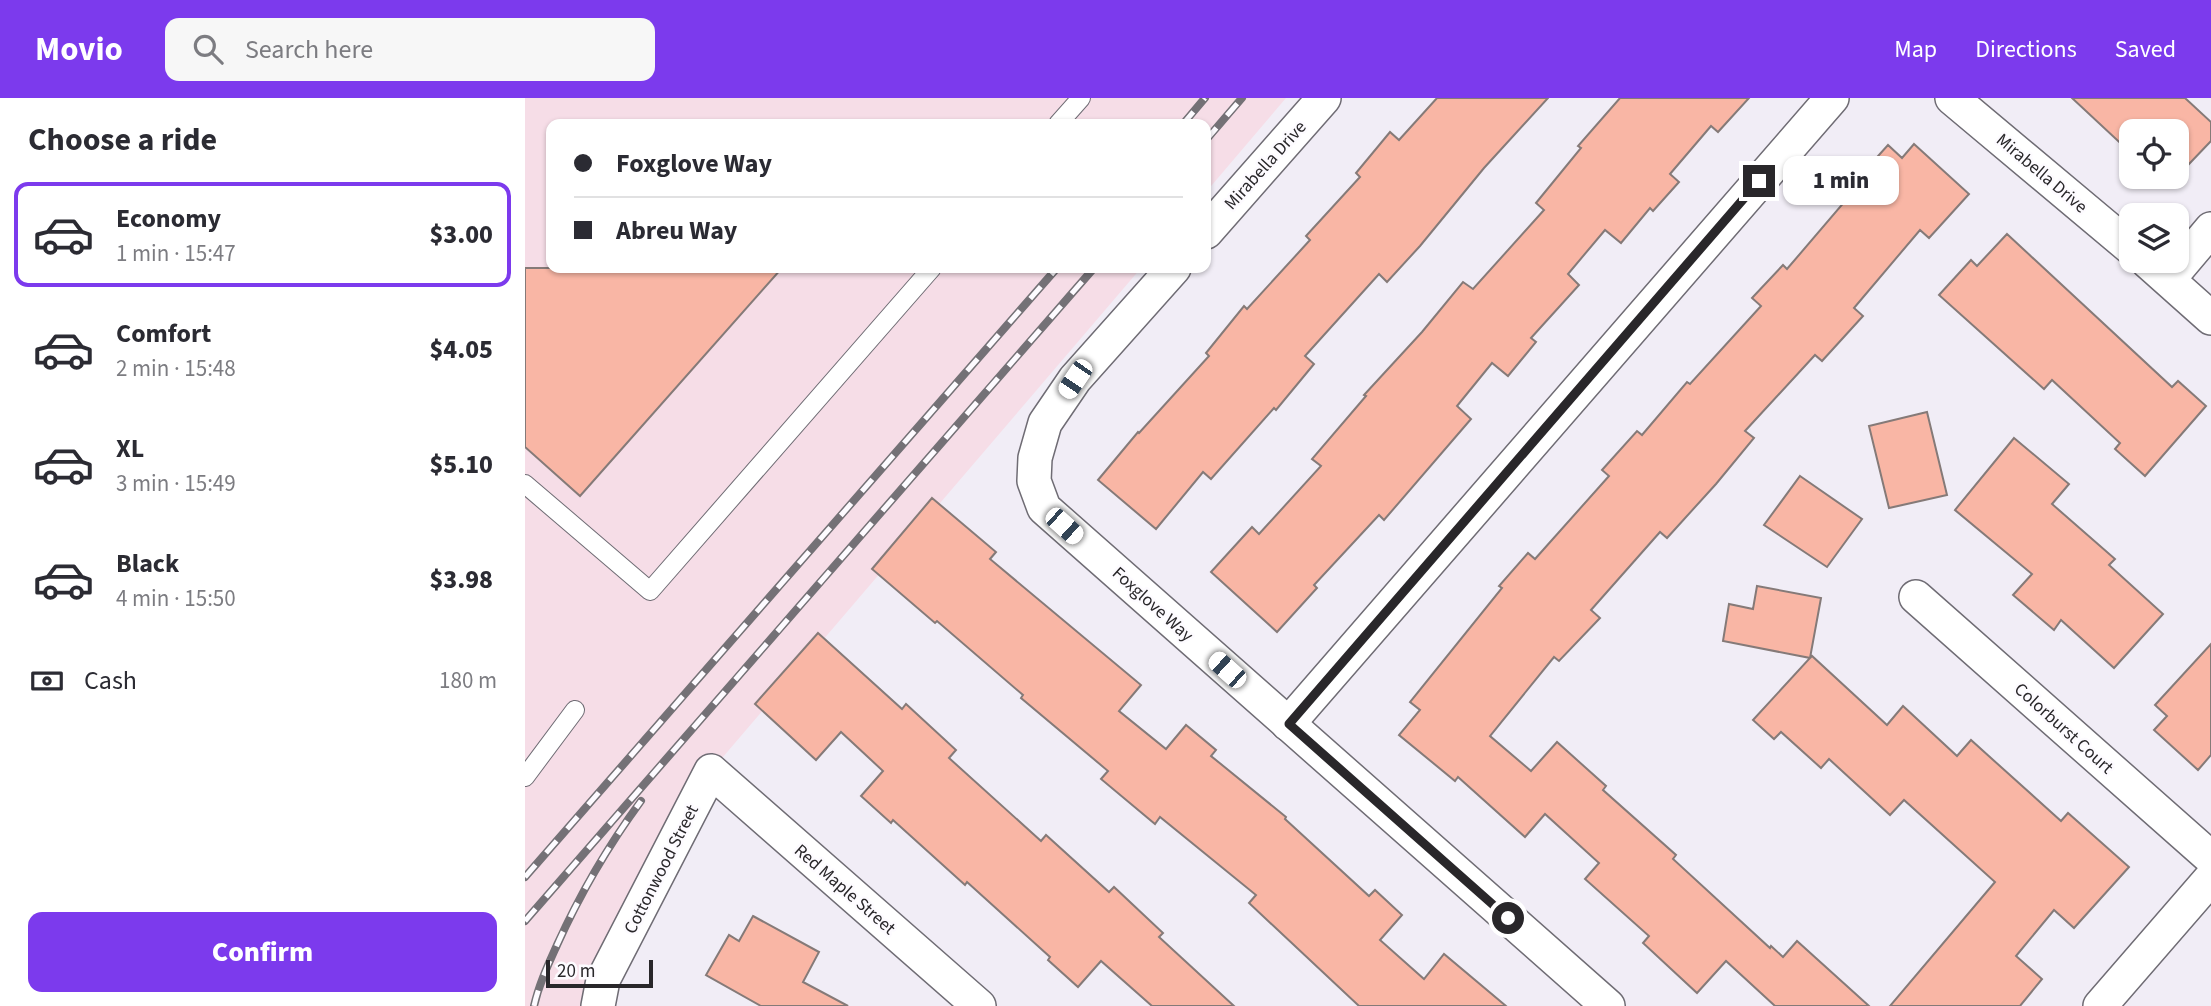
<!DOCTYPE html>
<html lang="en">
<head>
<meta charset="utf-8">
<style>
	:root { --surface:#fff; --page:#f7f7f7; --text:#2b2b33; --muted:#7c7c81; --line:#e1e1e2; --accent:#7c3aed }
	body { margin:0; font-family:"Source Sans 3",sans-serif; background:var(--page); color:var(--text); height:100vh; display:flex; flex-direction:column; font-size:26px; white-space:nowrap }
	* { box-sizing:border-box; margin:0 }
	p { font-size:23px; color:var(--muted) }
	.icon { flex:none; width:38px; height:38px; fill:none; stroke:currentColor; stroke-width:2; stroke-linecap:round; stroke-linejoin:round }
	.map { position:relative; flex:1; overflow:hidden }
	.side { display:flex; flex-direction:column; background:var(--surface); width:525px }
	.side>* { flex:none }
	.banner { position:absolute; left:21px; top:21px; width:665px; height:154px; border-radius:14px; box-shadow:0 2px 5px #0004; display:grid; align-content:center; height:154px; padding:0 28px; background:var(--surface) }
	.tools { position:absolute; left:1594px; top:21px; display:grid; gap:14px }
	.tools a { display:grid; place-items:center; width:70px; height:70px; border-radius:14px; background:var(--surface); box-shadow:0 2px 5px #0004; font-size:35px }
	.scale { position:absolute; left:21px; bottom:18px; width:107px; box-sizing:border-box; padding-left:7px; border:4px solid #29272a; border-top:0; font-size:19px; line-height:24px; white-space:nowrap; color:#29272a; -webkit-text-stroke:5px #fdfbff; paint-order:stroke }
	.end { position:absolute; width:32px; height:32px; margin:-16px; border:9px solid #29272a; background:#fff; box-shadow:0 0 0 4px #fff }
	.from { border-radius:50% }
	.bubble { position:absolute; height:49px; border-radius:14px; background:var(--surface); box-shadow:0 2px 5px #0004; font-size:23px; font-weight:800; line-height:49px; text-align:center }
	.car { position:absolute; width:21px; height:42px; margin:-21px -10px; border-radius:9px; box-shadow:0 0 5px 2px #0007; background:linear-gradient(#fff 24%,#345 0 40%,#fff 0 76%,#345 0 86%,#fff 0) }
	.banner b { display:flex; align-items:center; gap:24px; height:66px; font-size:26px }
	.banner b+b { border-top:2px solid var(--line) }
	.banner i { width:18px; height:18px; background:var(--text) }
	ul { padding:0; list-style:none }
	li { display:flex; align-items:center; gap:21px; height:105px; margin:0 14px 10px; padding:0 14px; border:4px solid transparent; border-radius:14px }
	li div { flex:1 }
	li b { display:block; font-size:26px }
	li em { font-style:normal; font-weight:800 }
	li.selected { border-color:var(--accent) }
	li>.icon { width:63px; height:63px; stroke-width:1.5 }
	h2 { padding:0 28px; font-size:32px; line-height:84px }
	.pay { display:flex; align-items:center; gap:18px; height:77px; padding:0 28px; font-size:26px }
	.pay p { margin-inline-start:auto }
	.cta { display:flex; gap:14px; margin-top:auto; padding:14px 28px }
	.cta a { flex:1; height:80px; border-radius:14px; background:var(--accent); color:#fff; font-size:28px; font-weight:800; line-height:80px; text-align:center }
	header { display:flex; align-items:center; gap:42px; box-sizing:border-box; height:98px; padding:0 35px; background:var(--accent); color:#fff }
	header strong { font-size:33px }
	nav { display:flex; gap:38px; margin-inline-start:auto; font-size:24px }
	.search { width:490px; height:63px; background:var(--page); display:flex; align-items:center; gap:18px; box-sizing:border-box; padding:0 24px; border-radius:14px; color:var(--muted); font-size:26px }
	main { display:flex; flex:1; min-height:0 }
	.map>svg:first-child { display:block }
</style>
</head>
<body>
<header>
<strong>Movio</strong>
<div class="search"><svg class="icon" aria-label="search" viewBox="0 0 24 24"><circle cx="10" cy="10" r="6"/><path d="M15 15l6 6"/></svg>Search here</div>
<nav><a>Map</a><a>Directions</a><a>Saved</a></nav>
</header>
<main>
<section class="side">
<h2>Choose a ride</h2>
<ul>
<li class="selected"><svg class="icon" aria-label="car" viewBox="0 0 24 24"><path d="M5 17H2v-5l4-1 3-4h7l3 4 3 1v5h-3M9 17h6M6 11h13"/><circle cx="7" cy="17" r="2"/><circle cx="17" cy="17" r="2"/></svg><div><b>Economy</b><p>1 min · 15:47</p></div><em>$3.00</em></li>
<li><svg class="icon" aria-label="car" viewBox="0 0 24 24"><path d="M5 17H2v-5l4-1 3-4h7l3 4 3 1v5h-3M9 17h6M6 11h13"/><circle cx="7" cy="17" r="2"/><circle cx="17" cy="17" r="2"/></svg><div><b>Comfort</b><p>2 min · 15:48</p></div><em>$4.05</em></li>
<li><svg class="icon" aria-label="car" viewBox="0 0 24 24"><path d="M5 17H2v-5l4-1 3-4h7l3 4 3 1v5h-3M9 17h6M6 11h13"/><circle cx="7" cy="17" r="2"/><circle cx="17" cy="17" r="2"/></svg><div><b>XL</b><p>3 min · 15:49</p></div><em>$5.10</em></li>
<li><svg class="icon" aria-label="car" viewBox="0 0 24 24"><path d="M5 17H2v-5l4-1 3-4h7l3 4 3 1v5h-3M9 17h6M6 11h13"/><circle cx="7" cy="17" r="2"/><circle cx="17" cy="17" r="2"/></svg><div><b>Black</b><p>4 min · 15:50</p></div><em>$3.98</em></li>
</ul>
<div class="pay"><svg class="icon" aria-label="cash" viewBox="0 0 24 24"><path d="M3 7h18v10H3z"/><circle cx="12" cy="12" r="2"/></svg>Cash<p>180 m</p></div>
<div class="cta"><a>Confirm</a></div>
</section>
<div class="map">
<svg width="1686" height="908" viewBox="0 0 1686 908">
	<rect width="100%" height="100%" fill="#f1edf6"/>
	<path fill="#f6dde7" d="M0,0h761l-80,94v-68h-655v144h590l-430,503 -113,235h-73z"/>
	<g fill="#f9b6a5" stroke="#857a78" stroke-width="2">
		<path d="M912,0h111l-64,70 -64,78 -33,36 -8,-8 -74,82 9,8 -38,46 -2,-2 -63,71 -8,-7 -47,57 -58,-49 40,-48 1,1 70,-77 -3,-3 38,-47 3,3 63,-69 -4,-4 54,-59 -4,-4 34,-41 9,8z"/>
		<path d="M1095,0h129l-31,34 -7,-6 -41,48 9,8 -26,29 -3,-3 -29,35 -16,-13 -37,44 11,11 -48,53 5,4 -28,34 -16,-13 -35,43 14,13 -87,101 -5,-5 -65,70 3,3 -40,44 -66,-60 41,-45 7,7 62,-68 -9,-7 54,-63 -2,-1 58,-63 41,-50 10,7 71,-79 -8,-7 45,-55 -3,-2z"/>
		<path d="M1547,0h113l26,24v19l-44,46 -11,-10h21v-46h-46v22z"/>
		<path d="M1389,46l55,50 -40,44 -9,-8 -66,78 9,8 -41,45 -7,-6 -70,76 9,7 -38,46 -49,54 -7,-6 -69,78 9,8 -41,43 -5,-4 -64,79 41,35 26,-29 49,44 -3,4 73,65 -3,4 97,89 1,-2 12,11 14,-16 72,65h-94l-49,-45 -29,32 -54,-50 6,-7 -64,-57 14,-16 -54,-49 -20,23 -67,-60 -3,4 -56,-46 21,-25 -10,-8 92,-114 -3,-2 29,-33 7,6 74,-83 -7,-6 35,-39 5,4 45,-53 3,2 71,-78 -9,-8 31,-33 4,4 77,-90 -4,-3 28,-31 14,13z"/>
		<path d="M1482,136l165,153 6,-6 28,25 -61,70 -30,-27 5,-6 -68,-63 -8,9 -105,-94 32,-35 6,6z"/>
		<path d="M0,170h257l-202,228 -55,-49z"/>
		<path d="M1402,314l20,83 -58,13 -20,-82z"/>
		<path d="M1489,340l55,46 -17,20 63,55 -6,6 54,49 -49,54 -53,-48 -7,10 -41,-35 19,-21 -77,-64z"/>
		<path d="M1275,378l62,43 -35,48 -63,-42z"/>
		<path d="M407,400l64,54 -6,7 151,126 -22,26 47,38 20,-24 30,25 -5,6 75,61 -1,2 84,77 6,-6 27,25 -22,25 44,39 20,-25 62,52h-147l-110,-103 7,-8 -96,-78 -5,7 -54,-45 7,-8 -87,-73 2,-3 -86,-74 -2,2 -63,-54z"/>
		<path d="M1232,488l64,12 -11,60 2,-2 75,69 16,-19 54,50 14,-16 90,81 7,-8 61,54 -55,61 -20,-18 -38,46 26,23 -22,27h-130l105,-124 -91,-82 -14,15 -61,-56 -8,9 -40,-36 -7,7 -21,-19 57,-62 -87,-17 6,-37 24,5z"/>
		<path d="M293,535l84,76 4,-5 50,46 -7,8 92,83 5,-6 63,57 5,-5 49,46 -4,4 75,69h-82l-51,-45 -23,26 -30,-27 2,-3 -83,-75 -2,3 -72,-65 -2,3 -30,-27 22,-25 -42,-39 -25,28 -61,-56z"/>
		<path d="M1686,546v111l-13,15 -44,-40 13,-14 -12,-11z"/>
		<path d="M228,818l66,36 -16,30 45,24h-87l-55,-31 23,-40 10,6z"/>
	</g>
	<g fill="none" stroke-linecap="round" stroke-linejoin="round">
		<defs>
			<g id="service">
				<path d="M533,26l23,-26"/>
				<path d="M0,386l125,107 282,-323"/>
				<path d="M0,679l50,-67"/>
			</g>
			<g id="minor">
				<path d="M1427,0l179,150"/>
				<path d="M681,134l118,-134"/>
				<path d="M1622,163l64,57"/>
				<path d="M649,170l-99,111 -30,44 -10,35 -1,23 10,27 564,498"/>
				<path d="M1644,181l42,-50"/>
				<path d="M1391,499l295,261"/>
				<path d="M763,626l544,-626"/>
				<path d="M73,908l5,-26 108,-209 268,235"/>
				<path d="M1575,908l111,-128"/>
			</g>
		</defs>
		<use href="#service" stroke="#6f6c74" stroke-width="20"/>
		<use href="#minor" stroke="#6f6c74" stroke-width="36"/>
		<use href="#service" stroke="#fff" stroke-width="18"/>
		<use href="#minor" stroke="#fff" stroke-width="33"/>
		<defs>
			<g id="rail">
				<path d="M658,26l22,-26"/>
				<path d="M681,42l36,-42"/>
				<path d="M0,779l532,-609"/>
				<path d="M0,823l569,-653"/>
				<path d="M9,908c5,-22 14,-41 23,-61 23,-51 51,-99 84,-144"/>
			</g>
		</defs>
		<use href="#rail" stroke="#747176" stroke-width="8"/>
		<use href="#rail" stroke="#fdfbff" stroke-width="5" stroke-dasharray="16" stroke-linecap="butt"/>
	</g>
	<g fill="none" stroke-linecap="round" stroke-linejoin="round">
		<path stroke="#29272a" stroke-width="9" d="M983,820l-219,-194 470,-543"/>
	</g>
	<g text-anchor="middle" stroke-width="5" stroke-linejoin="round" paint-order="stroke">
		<g font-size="18" fill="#29272a" stroke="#fdfbff">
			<text transform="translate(740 67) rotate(-48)" y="6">Mirabella Drive</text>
			<text transform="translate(1517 75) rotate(40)" y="6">Mirabella Drive</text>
			<text transform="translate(628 506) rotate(42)" y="6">Foxglove Way</text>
			<text transform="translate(1539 630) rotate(42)" y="6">Colorburst Court</text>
			<text transform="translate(136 771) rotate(-63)" y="6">Cottonwood Street</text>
			<text transform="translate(320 791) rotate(41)" y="6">Red Maple Street</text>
		</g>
	</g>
</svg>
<div class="tools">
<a><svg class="icon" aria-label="locate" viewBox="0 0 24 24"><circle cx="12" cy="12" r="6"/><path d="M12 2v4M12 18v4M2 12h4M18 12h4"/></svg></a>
<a><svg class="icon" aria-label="layers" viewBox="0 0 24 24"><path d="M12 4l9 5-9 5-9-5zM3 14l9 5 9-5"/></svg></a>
</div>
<div class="scale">20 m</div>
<i class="end from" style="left:983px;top:820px"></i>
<i class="end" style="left:1234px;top:83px"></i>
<div class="bubble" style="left:1258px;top:58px;width:116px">1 min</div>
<i class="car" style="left:550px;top:281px;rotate:214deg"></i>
<i class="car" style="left:539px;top:428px;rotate:132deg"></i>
<i class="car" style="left:702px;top:572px;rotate:312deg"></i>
<div class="banner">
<b><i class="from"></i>Foxglove Way</b>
<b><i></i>Abreu Way</b>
</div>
</div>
</main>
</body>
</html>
